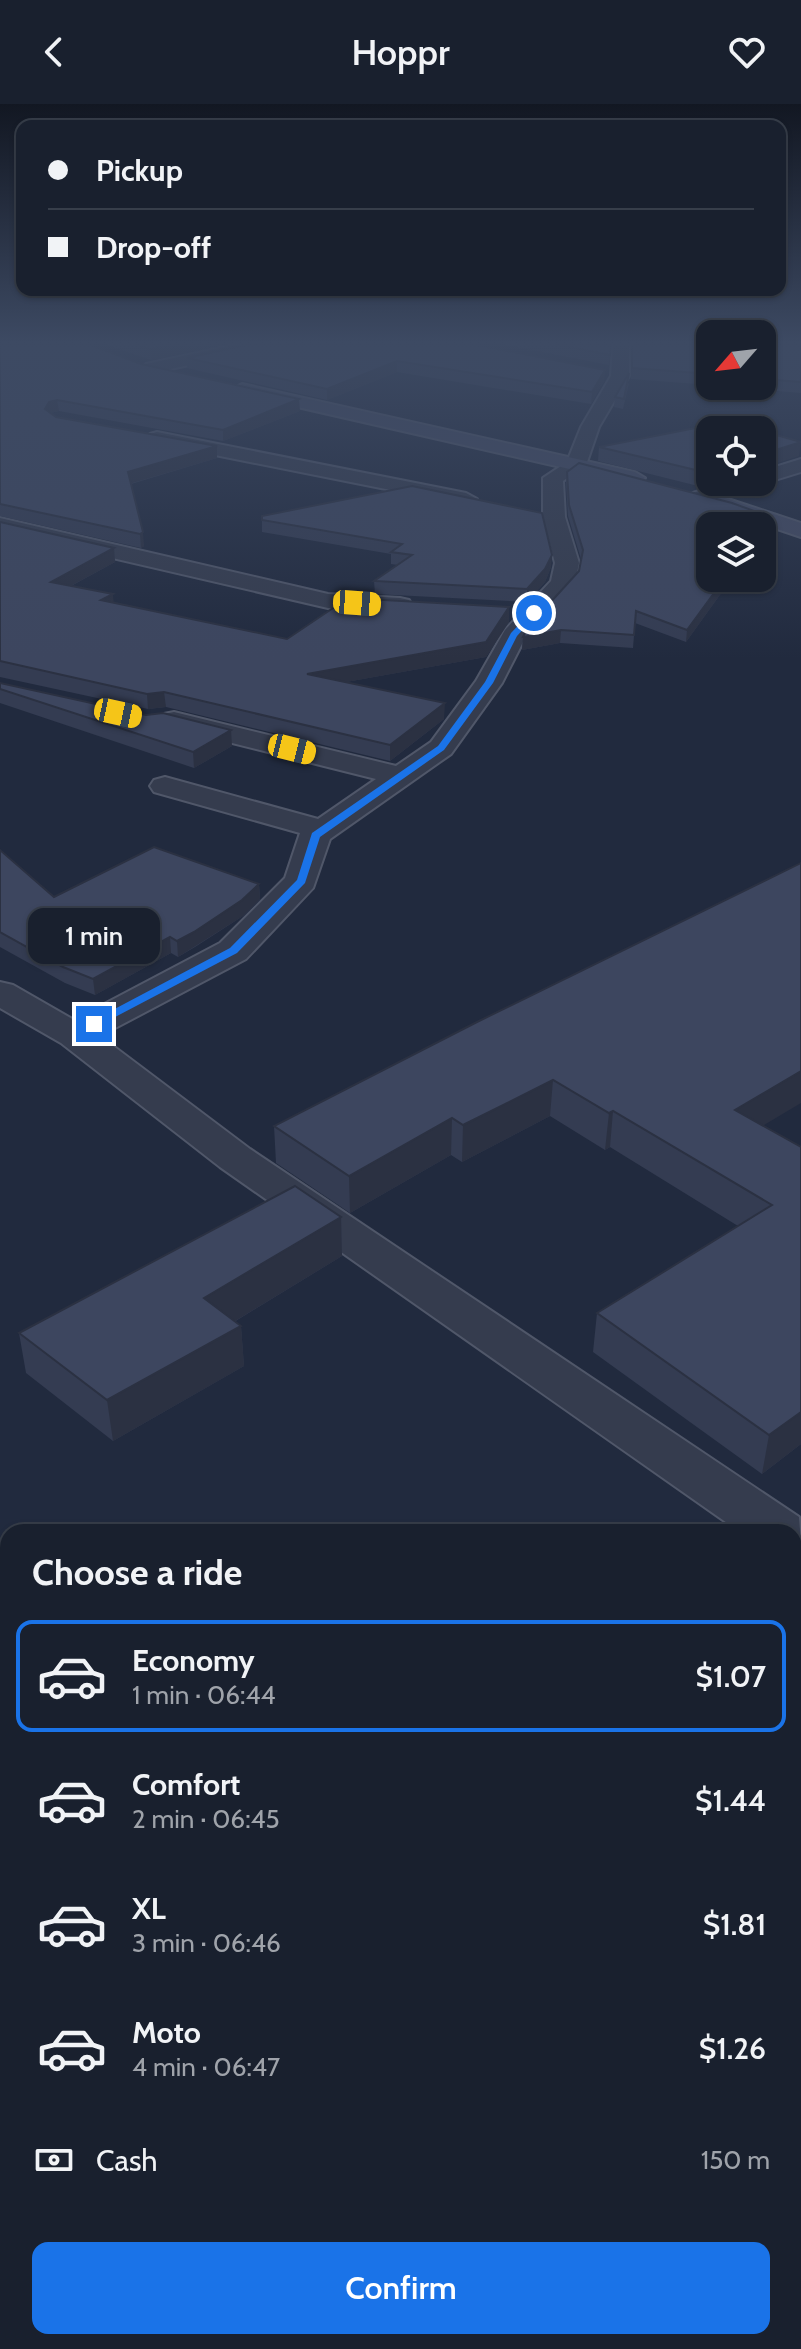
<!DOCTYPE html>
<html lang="en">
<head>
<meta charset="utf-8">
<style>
	:root { --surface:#19202e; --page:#262d3a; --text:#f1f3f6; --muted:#9fa3aa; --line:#373e4a; --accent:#1a73e8 }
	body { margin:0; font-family:Cabin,sans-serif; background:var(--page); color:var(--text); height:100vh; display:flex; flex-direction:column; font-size:30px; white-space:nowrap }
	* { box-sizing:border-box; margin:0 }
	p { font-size:26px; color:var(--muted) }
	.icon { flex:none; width:44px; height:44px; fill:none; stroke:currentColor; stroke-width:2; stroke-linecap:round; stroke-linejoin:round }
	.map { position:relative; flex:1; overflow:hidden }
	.drawer { position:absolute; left:0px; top:1420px; width:802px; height:826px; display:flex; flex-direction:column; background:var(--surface); border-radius:24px 24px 0 0; box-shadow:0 2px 6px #0004,0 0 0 2px var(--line) }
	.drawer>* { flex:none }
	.banner { position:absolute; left:16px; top:16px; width:770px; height:176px; border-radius:16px; box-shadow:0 2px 6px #0004,0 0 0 2px var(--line); display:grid; align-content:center; height:176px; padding:0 32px; background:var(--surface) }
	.needle { width:52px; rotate:242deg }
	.fabs { position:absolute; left:696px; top:216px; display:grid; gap:16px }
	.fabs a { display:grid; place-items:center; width:80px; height:80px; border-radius:16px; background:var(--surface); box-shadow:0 2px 6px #0004,0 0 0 2px var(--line); font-size:40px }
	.end { position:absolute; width:36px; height:36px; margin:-18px; border:10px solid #1a73e8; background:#fff; box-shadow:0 0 0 4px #fff }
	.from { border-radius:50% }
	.bubble { position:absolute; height:56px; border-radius:16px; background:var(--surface); box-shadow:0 2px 6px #0004,0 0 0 2px var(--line); font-size:26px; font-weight:600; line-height:56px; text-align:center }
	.car { position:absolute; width:24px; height:48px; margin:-24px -12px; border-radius:10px; box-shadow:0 0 6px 2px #0007; background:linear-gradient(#f5c518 24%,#345 0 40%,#f5c518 0 76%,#345 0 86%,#f5c518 0) }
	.banner b { display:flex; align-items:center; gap:28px; height:76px; font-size:30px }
	.banner b+b { border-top:2px solid var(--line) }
	.banner i { width:20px; height:20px; background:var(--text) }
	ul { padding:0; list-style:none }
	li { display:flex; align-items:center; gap:24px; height:112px; margin:0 16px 12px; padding:0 16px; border:4px solid transparent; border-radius:16px }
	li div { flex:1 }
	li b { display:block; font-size:30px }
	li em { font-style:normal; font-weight:600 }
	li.on { border-color:var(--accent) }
	li>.icon { width:72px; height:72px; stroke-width:1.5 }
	h2 { padding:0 32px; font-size:36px; line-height:96px }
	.pay { display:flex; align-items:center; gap:20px; height:88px; padding:0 32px; font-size:30px }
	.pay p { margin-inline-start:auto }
	.cta { display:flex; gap:16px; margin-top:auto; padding:16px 32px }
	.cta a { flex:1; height:92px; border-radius:16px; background:var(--accent); color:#fff; font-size:32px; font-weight:600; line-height:92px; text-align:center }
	header { display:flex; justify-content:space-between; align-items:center; height:104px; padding:0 32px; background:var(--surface); font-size:36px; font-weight:600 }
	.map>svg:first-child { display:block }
</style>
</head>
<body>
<header><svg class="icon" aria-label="back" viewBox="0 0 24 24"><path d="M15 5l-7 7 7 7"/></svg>Hoppr<svg class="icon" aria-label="heart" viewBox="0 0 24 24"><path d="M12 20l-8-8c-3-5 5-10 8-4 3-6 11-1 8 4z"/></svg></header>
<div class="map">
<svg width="801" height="2245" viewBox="0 0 801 2245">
	<rect width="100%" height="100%" fill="#212a3e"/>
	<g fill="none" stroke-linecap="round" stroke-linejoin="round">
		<defs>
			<path id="lane" d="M794,1980l7,2v56l-7,-3z"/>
			<g id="street">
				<path d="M239,240h32l-8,5 -111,24 -9,-5 3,-4z"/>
				<path d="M613,240h16v32l-30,51 -13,38 -23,16 2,36 14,46 -4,20 -50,55 -23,45 -51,71 -121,85 -17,49 -67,71 -146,77 150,113 549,368 2,26 -7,5v-16h-54l-520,-365 -159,-124 -61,-35v-26l13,3 61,35 146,-77 65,-65 15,-45 -146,-41 -4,-6 4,-6 11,-3 153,42 58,-40 -212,-53 -4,-6 4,-6 10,-2 222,54 35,-24 45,-61 29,-51 46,-49 4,-18 -12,-46v-39l24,-16 14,-35 30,-51z"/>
				<path d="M157,328l309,61 11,6 -11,6 -316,-63 -3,-4 3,-4z"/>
				<path d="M801,355v13l-101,31 -11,-6 4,-4 34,-11h35v-11z"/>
				<path d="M0,414l328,76 72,4 9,2 3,5 -3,5 -9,2 -72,-4 -328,-76z"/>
			</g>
			<g id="secondary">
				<path d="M242,280l393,88 10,6 -10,6 -399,-91 -3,-4z"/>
				<path d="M713,390l88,29v14l-96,-32 -3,-5 3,-5z"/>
			</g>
			<g id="highway">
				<path d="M801,1833v65l-7,2v-65z"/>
				<path d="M8,2206v32h58l-2,7h-64v-35z"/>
			</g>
		</defs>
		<use href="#lane" stroke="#505769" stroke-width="4"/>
		<use href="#street" stroke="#505769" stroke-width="4"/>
		<use href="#secondary" stroke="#505769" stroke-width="4"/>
		<use href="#highway" stroke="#3d4456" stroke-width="4"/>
		<use href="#lane" fill="#353c4e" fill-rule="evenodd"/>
		<use href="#street" fill="#353c4e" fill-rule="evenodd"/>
		<use href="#secondary" fill="#434a62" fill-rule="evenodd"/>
		<use href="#highway" fill="#756c51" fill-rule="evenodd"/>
	</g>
	<g fill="#343c52">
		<path d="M0,240l141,20 159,47 -77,30 -164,-30 -9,2 6,4 161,41 -86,26 13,62 -3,2 -141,-32z"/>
		<path d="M105,240h119l-73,16z"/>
		<path d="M250,240l355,26 -1,11 -13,23 -194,-32 -70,28 -140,-32v-10z"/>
		<path d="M501,240h110l-2,21z"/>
		<path d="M632,240h78v41l-79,-6z"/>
		<path d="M762,240h39v49l-83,-7h44z"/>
		<path d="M629,279l-6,26 -9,-2 1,-10z"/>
		<path d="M726,318l-24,65 -104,-26 1,-14z"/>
		<path d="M579,359l153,40 36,13 -1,12 -5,5v-7h-52v52h22l-46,64 -51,-19 -2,25 -73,-5 -38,7 1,-13 5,-10 51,-56 2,-12 -13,-43 -2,-34 1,-10z"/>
		<path d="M262,412l289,51 -6,15 -18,20 -152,-8 -1,-13 24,-16 -7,-1v-10l-129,-22z"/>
		<path d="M0,418l114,26 1,14 -44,24 43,17 173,36 222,-32v15l-23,35 -140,25 98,37 -54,42 -224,-54 -18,2 -148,-32z"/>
		<path d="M0,579l232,63 -38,22 -194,-65z"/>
		<path d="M0,746l54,47 205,-13 1,15 -17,17 -48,31 -17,10 -7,-4 -76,42 -30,-12 -65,-36z"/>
		<path d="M477,918l286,104 38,21v297l-39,30 -169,-122 4,-39 141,-87 -128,-79 -5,3 -55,-34 -88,46 -11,-7 -101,58 -74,-50 -2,-37z"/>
		<path d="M341,1113l1,39 -108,66 7,4 3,40 -131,75 -87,-68 -7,-40z"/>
		<path d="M0,1464l8,6v151l-8,-7z"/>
		<path d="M0,1717l8,7v254l-8,-7z"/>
	</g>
	<g fill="#2b3142">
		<path d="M174,240h50l-73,16 -1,-11z"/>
		<path d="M397,257v11l-70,28v-11z"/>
		<path d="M605,266l-1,11 -13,23 1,-12z"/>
		<path d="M299,295l1,12 -77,30v-11z"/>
		<path d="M57,296l2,11 -9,2 -5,-4 4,-7z"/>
		<path d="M801,338l-2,14 -37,12 1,-14z"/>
		<path d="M217,342v12l-88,26 -1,-12z"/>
		<path d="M710,366v12h8l-16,5 2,-15z"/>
		<path d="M768,412l-1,12 -5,5v-7h-3z"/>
		<path d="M143,428l1,14 -3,2 -1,-14z"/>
		<path d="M114,444l1,14 -63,34 -1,-14z"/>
		<path d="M552,451l-1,12 -6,15 -18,20v-13z"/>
		<path d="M725,474h7l-46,64 1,-12z"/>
		<path d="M113,490l1,14 -13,-8z"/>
		<path d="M509,503v15l-23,35 -179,32v-15z"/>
		<path d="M561,526l-1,13 -38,7 1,-13z"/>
		<path d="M164,588l2,15 -18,2 -1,-15z"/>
		<path d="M445,599l-1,16 -54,42v-16z"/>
		<path d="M231,626l1,16 -38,22 -1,-16z"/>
		<path d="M259,780l1,15 -17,17 -65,41 -1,-16z"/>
		<path d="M170,833l1,16 -76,42 -2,-16z"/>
		<path d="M801,967v32l-72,43 6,-36z"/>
		<path d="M553,976l-3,36 -88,46 1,-37z"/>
		<path d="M613,1007l-3,36 -5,3 4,-37z"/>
		<path d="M452,1014l-1,37 -101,58 -1,-37z"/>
		<path d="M341,1113l1,39 -135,82 -3,-40z"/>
		<path d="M241,1222l3,40 -131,75 -6,-41z"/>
		<path d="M801,1308v32l-39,30 7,-39z"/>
		<path d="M801,1752v15l-7,4v-15z"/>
	</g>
	<g fill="#3d465f" stroke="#2b3142" stroke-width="2">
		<path d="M0,240h88l53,20 158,35 -76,31 -166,-30 -8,2 -4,7 11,8 161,29 -89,26 15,60 -3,2 -140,-30z"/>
		<path d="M135,240h39l-24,5z"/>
		<path d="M250,240h222l133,26 -13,22 -195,-31 -70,28 -140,-31z"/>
		<path d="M555,240h56l-1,11z"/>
		<path d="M632,240h78v30l-78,-6z"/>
		<path d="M762,240h39v38l-39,-3z"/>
		<path d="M629,269l-5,26 -9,-2z"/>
		<path d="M726,318l31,8h-47v40l-6,2 -105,-25z"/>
		<path d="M762,327l39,11 -38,12 -1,4z"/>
		<path d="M579,359l153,40 36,13 -9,10h-49v52h15l-38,52 -51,-19 -2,24 -73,-5 -38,7 5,-10 51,-56 4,-21 -14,-45 -2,-33z"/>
		<path d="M412,382l130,27 10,42 -7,14 -18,20 -153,-8 38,-26 -21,-3 11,-8 -140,-24v-4z"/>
		<path d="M0,418l114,26 -63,34 62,12 -12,6 186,39 61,-41 161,9 -23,35 -179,32 138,29 -55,42 -226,-53 -17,2 -147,-33z"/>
		<path d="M0,579l146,32 17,-2 68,17 -38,22 -193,-63z"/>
		<path d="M154,743l105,37 -17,16 -48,32 -17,9 -7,-4 -77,42 -30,-12 -63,-35v-82l54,47z"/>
		<path d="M801,759v208l-66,39 66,37v265l-32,23 -172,-122 175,-108 -159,-94 -4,2 -56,-33 -90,45 -11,-7 -103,58 -75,-50 203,-104z"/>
		<path d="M295,1082l46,31 -137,81 37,28 -134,74 -88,-67z"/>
		<path d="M0,1464l8,6v119l-8,-6z"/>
		<path d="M794,1695l7,5v52l-7,4z"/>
		<path d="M0,1717l8,6v229l-8,-7z"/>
		<path d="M8,2026v29l-8,-22v-3z"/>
	</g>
	<linearGradient id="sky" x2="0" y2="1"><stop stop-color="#121722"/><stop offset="0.43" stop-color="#3d4a63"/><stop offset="1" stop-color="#3d4a63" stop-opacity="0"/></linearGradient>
	<rect width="801" height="555" fill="url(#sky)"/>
	<path fill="#1a73e8" d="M532,507l6,2 -21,23 -24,47 -49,67 -124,87 -15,46 -68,70 -139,73h-8v-4l140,-74 67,-68 15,-47 126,-87 47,-64 26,-49z"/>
</svg>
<div class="fabs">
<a><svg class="needle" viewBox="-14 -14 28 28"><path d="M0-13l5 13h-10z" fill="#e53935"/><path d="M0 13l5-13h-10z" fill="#9fa3aa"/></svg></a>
<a><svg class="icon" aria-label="locate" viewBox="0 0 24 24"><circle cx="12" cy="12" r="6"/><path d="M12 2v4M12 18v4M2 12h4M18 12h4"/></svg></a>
<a><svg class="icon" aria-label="layers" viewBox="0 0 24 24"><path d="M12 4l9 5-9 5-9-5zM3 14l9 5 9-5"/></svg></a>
</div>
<i class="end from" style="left:534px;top:509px"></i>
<i class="end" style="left:94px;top:920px"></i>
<div class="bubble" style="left:28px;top:804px;width:132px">1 min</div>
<i class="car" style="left:357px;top:499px;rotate:94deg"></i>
<i class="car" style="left:118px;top:609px;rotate:102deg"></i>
<i class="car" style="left:292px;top:645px;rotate:104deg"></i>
<div class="banner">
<b><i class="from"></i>Pickup</b>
<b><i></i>Drop-off</b>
</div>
<section class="drawer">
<h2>Choose a ride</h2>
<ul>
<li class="on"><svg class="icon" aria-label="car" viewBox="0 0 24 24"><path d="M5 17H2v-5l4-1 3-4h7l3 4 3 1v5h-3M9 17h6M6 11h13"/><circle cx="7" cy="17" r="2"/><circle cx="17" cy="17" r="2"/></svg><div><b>Economy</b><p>1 min · 06:44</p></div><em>$1.07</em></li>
<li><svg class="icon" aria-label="car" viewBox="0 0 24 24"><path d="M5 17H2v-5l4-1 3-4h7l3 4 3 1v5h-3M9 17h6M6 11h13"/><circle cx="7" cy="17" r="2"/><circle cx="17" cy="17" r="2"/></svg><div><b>Comfort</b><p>2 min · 06:45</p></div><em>$1.44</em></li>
<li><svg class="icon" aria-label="car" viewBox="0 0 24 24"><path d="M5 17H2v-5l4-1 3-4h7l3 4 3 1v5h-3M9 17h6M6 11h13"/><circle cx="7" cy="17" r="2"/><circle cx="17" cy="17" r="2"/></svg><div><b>XL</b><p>3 min · 06:46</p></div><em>$1.81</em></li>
<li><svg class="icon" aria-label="car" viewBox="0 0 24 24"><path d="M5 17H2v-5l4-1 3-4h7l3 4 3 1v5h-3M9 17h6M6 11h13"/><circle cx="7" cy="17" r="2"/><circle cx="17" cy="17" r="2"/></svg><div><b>Moto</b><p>4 min · 06:47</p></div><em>$1.26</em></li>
</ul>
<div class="pay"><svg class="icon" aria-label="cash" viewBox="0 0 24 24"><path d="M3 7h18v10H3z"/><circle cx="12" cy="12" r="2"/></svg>Cash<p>150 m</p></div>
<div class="cta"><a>Confirm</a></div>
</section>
</div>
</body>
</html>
